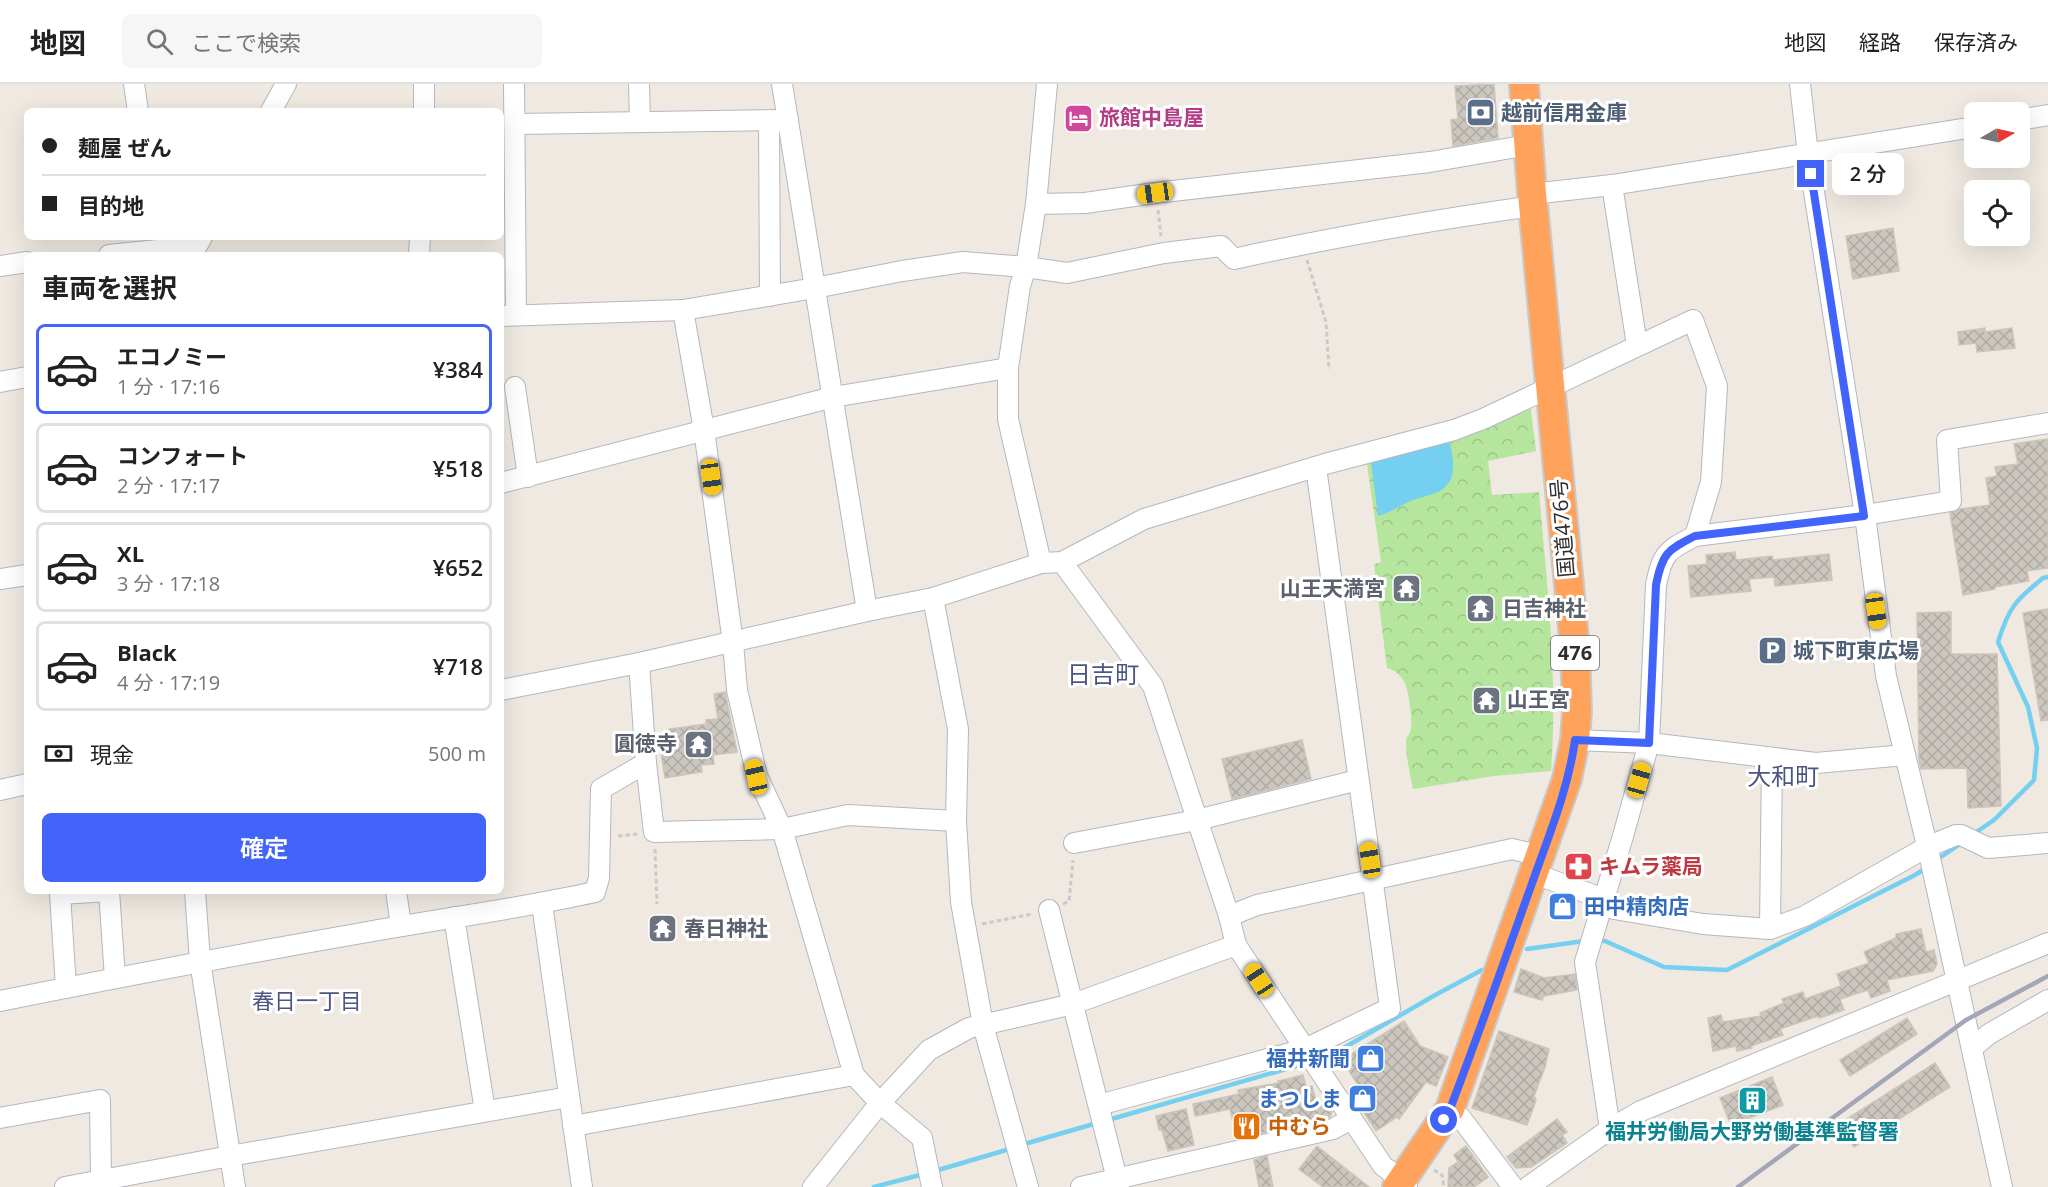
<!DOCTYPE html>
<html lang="ja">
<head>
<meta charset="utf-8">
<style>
	:root { --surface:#fff; --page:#f6f6f6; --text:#222; --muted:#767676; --line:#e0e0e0; --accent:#4264fb }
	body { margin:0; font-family:"Open Sans","Noto Sans JP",sans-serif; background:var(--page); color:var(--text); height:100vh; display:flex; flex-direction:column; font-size:22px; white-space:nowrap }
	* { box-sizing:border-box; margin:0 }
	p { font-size:20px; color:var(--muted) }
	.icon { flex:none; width:33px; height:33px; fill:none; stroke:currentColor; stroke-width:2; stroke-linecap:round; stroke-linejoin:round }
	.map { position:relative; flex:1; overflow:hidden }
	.details { position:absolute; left:24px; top:168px; width:480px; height:642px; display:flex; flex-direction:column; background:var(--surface); border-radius:9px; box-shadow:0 6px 24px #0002 }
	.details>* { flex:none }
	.hud { position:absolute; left:24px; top:24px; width:480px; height:132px; border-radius:9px; box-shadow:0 6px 24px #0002; display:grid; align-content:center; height:132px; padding:0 18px; background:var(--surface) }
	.needle { width:39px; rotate:81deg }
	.controls { position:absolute; left:1964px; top:18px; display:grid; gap:12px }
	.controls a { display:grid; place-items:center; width:66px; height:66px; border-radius:9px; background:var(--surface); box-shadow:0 6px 24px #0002; font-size:30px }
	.end { position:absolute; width:27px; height:27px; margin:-14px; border:8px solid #4264fb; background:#fff; box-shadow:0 0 0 3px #fff }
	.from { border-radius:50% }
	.bubble { position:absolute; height:42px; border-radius:9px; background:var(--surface); box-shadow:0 6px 24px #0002; font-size:20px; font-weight:600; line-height:42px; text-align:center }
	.car { position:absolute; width:18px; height:36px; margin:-18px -9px; border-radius:8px; box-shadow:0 0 4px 2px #0007; background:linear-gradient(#f5c518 24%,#345 0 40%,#f5c518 0 76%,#345 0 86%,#f5c518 0) }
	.hud b { display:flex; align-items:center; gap:21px; height:57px; font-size:22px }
	.hud b+b { border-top:2px solid var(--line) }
	.hud i { width:15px; height:15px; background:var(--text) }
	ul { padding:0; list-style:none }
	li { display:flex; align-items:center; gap:18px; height:90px; margin:0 12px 9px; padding:0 6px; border:3px solid var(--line); border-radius:9px }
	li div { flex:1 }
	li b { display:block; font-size:22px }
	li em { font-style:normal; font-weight:600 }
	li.active { border-color:var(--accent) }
	li>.icon { width:54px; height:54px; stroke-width:1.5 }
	h2 { padding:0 18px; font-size:27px; line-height:72px }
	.pay { display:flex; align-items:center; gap:15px; height:66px; padding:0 18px; font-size:22px }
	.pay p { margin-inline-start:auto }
	.cta { display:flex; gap:12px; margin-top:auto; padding:12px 18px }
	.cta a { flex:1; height:69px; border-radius:9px; background:var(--accent); color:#fff; font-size:24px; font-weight:600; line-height:69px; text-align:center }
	header { display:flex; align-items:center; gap:36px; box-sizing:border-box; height:84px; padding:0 30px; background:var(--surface); border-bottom:2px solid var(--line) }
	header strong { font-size:28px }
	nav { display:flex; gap:33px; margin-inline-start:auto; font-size:21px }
	.search { width:420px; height:54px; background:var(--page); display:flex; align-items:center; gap:15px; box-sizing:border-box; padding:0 21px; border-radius:9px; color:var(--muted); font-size:22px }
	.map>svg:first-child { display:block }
</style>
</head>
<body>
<header>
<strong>地図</strong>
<div class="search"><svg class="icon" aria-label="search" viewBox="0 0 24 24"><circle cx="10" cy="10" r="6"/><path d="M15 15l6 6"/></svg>ここで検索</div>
<nav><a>地図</a><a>経路</a><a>保存済み</a></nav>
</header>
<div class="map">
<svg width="2048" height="1103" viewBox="0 0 2048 1103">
	<defs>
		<pattern id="park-crowns" width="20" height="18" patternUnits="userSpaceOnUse" patternTransform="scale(1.5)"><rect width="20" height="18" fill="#b6e59e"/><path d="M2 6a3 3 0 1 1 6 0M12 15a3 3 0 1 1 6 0" fill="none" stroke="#9dc588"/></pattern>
		<pattern id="building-cross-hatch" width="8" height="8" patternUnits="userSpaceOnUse" patternTransform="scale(1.5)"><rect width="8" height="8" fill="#cbc7bf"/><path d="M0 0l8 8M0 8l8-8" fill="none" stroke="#afaba4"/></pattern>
	</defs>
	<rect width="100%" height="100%" fill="#efe9e1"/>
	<path fill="url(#park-crowns)" d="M1530,319l6,48 -48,10 4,34 47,-3c8,92 19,186 12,279l-57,5 -81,13c-3,-16 -7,-31 -7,-47 0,-6 4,-7 5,-13 1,-3 0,-10 0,-14 -2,-18 -3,-42 -24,-47l-13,-104 7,-2 -15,-105z"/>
	<path fill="#75cff0" d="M1449,355c4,19 10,40 -9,52 -8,4 -19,6 -27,9 -12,5 -23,13 -35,16l-7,-54z"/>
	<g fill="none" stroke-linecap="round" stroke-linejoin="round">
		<g stroke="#75cff0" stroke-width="4.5">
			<path d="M1972,751l22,-15 40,-40 3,-32 -9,-41 -30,-65c11,-35 17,-41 45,-64l5,-1"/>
			<path d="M1935,777l28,-19"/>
			<path d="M1596,857h9l59,26 63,3 188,-95 11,-7"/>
			<path d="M1527,865l57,-8"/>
			<path d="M1318,976l10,-3 109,-63 45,-24"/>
			<path d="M1108,1036l199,-57"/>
			<path d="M1021,1061l76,-22"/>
			<path d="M935,1087l78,-23"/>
			<path d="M874,1103l50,-13"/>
		</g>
	</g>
	<g fill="url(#building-cross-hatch)" stroke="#cbc5ba" stroke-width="1.5">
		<path d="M1494,0l4,54 -45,8 -2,-26 7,-1 -3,-33z"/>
		<path d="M1893,144l6,43 -46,8 -7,-43z"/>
		<path d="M1985,244v4l27,-4 3,20 -38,4 -1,-9 -17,2 -1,-13z"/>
		<path d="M2048,355v129l-21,3 2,10 -34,6v2l-32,6 -13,-82 10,-4 30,-4 -4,-27 11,-2 -2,-9 23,-3 -4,-20z"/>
		<path d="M1735,468l1,8 36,-4 1,4 56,-6 3,26 -57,6 -1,-9 -25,2 2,12 -60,6 -3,-31 19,-2 -1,-9z"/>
		<path d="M2048,525v111l-7,1 -18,-108z"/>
		<path d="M1951,528v42h46l4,152 -33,2 -1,-40 -46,1 -2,-9 -2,-147z"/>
		<path d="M725,608l12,60 -24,3 1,9 -13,1 1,7 -37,6 -7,-44 12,-2 -1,-3 37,-5v-4l12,-1 -4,-25z"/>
		<path d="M1302,656l9,39 -79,20 -10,-40z"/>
		<path d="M1921,845l5,23 8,-2 3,14 -4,7 -46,9 3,11 -19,7 -3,-8 -28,9 4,11 -25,8 -1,-2 -38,13 3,6 -32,11 1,2 -15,3 -1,-5 -23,5 -5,-33 13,-3 2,7 38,-6 -1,-3 24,-10 -2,-4 21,-7 2,7 36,-13 -4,-12 32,-11 -5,-11 32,-14v-4z"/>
		<path d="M1521,885l23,9 31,-4 2,16 -33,6 -2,4 -28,-8z"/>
		<path d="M1907,934l10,16 -67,42 -10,-16z"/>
		<path d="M1404,937l16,25 28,11 -12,29 -10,-4 -27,37 -2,-2 -21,14 -25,-38 9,-5 -18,-28z"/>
		<path d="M1499,947l50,18 -4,18 -11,29 2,4 -9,25 -55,-17z"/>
		<path d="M1935,979l15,24 -96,60 -15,-23z"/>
		<path d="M1303,991l3,12 6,-1 5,18 8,-2 7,10 -2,5 -93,22 -7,-30 -35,7 -2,-12 46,-10 -1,-4 40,-7v-2z"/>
		<path d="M1772,993l11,28 -52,20 -11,-27z"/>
		<path d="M1186,1025l8,36 -26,6 -6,-21h-3l-3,-14z"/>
		<path d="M1557,1035l10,13 -5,3 5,8 -36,24 -15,1 -9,-11z"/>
		<path d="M1317,1062l52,41h-46l-24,-18z"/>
		<path d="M1466,1062l22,31 -14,10h-26l1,-19 9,-6 -4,-7z"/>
		<path d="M1267,1072l6,31h-14l-5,-27z"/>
	</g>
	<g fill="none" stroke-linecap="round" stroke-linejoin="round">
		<defs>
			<g id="minor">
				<path d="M134,0l4,27"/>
				<path d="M514,0l2,231"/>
				<path d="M639,0l1,38"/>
				<path d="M782,0l85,527"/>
				<path d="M1800,0l8,70 57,361 21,161 44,182 72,329"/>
				<path d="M271,27l15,-27"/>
				<path d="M424,27v-27"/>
				<path d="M769,36l1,176"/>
				<path d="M2019,36l29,-5"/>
				<path d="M516,40l272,-4"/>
				<path d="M1612,101l25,160"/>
				<path d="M1532,110l80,-9 362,-58"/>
				<path d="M1036,120l49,-1 70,-10 275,-31 98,-17"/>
				<path d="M109,171l88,-9 5,-9"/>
				<path d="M419,171l1,-18"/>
				<path d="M0,182l27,-4"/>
				<path d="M683,226l21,120 29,213 4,47 20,86 25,53 72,246 26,28 42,35 10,49"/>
				<path d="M501,232l182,-6 132,-22 87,-17 61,-9 63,5 41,6 97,-20 57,-7 13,13c99,-22 199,-39 299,-53"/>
				<path d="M0,298l27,-5"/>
				<path d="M515,303l13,90"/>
				<path d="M501,399l332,-86 175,-29"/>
				<path d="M1062,478l91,124 76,230 7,29 147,221 19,14 5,7"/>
				<path d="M1041,479l-33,-144v-51l12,-82 6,-19 10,-63 11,-120"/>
				<path d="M0,495l27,-4"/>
				<path d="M933,514l25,131 -2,92 5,81 22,123 45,162"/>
				<path d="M639,579l7,100 8,69 128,-3 66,-14 108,6"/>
				<path d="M501,606l138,-27 228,-52 66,-13 108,-35 21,-1 82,-43 181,-55 129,-34 29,-11 210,-99 24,66 -6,96 -16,54"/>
				<path d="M1575,656l74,3 167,20 89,-8"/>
				<path d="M0,706l27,-6"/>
				<path d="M1074,759l123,-23 161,-40"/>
				<path d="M1535,790l69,25 10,10 89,15 67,5 35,-13 122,-69 29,-12h5l27,13 60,-5"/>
				<path d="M109,807l6,87"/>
				<path d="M195,807l5,70 35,226"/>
				<path d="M396,807l5,35"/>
				<path d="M542,820l40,283"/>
				<path d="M1049,826l70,277"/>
				<path d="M1229,832l28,-11 255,-56 29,7"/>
				<path d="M454,833l31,194"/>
				<path d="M1770,845l2,-171"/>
				<path d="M66,904l-6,-94 49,-3"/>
				<path d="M0,917c120,-24 241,-47 362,-68 78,-14 156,-24 233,-41l4,-14 2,-89 45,-26"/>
				<path d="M1972,964l17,-14 59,-34"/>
				<path d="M1099,1021l206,-56 85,-41 -74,-541"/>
				<path d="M1450,1025l11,9 52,69"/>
				<path d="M0,1034l100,-18 1,80"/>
				<path d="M573,1042l281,-51"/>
				<path d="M1610,1045l-25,-167 38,-126 26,-93 7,-158c6,-31 11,-35 39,-49l170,-21 86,-14 -4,-61 101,-17"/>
				<path d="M65,1103l165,-31 339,-59"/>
				<path d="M813,1103l67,-84 49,-53 40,-22 104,-24 163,-59"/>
				<path d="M1081,1103l252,-58 18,-10"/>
				<path d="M1528,1103l82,-58 31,-18 407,-168"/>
			</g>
			<path id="highway" d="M1397,1103l53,-78 117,-330 8,-39 2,-29 -2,-62 -43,-455 -8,-110"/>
		</defs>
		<use href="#minor" stroke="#b4b7c1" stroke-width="22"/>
		<use href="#highway" stroke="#c9c9c9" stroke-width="32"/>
		<g stroke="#c9c9c9" stroke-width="3" stroke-dasharray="4.5 3" stroke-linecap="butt">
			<path d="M1158,126l3,26"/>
			<path d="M1307,176l19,62 3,48"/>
			<path d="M618,752l20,-2"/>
			<path d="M655,765l2,55"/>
			<path d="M1063,820l6,-3 4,-41"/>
			<path d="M982,840l50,-10"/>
			<path d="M1434,1086l8,5 2,12"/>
		</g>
		<use href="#minor" stroke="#fff" stroke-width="20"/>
		<use href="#highway" stroke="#ffa35c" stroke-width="28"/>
		<path stroke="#a3a6b8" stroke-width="4.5" d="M1738,1103l228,-167 82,-44"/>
	</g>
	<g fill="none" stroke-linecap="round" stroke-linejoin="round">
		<path stroke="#4264fb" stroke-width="8" d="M1444,1036l6,-11c28,-73 54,-147 80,-220 17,-49 38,-98 45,-149l74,3 7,-158c6,-31 11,-35 39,-49l169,-20 -53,-342"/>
	</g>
	<defs>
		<symbol id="bank-square" viewBox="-11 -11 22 22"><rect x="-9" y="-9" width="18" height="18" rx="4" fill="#5c6f8a" stroke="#fff"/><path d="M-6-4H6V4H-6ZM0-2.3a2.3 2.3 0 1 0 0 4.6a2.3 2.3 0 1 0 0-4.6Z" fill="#fff"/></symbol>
		<symbol id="hotel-square" viewBox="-11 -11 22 22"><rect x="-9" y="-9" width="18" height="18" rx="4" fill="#d1479c" stroke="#fff"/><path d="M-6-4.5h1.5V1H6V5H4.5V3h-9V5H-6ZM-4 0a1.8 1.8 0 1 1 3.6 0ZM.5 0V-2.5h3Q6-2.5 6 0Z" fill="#fff"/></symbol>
		<symbol id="temple-square" viewBox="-11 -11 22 22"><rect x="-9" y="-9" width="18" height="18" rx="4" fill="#6b7280" stroke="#fff"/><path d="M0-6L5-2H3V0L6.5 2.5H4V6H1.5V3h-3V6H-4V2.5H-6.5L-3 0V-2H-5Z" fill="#fff"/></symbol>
		<symbol id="parking-square" viewBox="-11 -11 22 22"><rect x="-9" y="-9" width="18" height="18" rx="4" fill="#5c6f8a" stroke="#fff"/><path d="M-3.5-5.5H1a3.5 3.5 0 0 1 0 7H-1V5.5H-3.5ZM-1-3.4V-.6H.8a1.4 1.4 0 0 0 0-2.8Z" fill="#fff"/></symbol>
		<symbol id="pharmacy-square" viewBox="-11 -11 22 22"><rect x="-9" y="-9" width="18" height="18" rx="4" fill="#e0444e" stroke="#fff"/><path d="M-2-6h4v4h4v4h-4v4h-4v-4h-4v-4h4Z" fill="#fff"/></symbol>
		<symbol id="shop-square" viewBox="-11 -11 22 22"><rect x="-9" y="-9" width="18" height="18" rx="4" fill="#3f7fe0" stroke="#fff"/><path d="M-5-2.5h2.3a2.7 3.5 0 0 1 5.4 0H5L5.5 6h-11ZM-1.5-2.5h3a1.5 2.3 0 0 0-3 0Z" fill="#fff"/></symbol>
		<symbol id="building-square" viewBox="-11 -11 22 22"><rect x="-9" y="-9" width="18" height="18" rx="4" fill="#0f9aa8" stroke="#fff"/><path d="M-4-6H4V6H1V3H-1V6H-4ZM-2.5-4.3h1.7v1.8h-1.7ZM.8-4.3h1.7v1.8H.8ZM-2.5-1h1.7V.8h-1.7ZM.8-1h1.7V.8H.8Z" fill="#fff"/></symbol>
		<symbol id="restaurant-square" viewBox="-11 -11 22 22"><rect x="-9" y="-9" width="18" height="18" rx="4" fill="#e8710a" stroke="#fff"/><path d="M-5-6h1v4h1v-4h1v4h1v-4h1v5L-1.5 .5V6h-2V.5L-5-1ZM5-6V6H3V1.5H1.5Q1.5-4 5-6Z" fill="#fff"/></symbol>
	</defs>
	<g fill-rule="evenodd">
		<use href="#bank-square" x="1464" y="12" width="33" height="33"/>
		<use href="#hotel-square" x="1062" y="18" width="33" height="33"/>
		<use href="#temple-square" x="1390" y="488" width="33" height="33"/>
		<use href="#temple-square" x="1464" y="508" width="33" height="33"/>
		<use href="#parking-square" x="1756" y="550" width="33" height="33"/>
		<use href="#temple-square" x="1470" y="600" width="33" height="33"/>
		<use href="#temple-square" x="682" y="644" width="33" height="33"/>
		<use href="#pharmacy-square" x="1562" y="766" width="33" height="33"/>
		<use href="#shop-square" x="1546" y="806" width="33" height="33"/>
		<use href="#temple-square" x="646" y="828" width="33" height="33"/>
		<use href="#shop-square" x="1354" y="958" width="33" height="33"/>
		<use href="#shop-square" x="1346" y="998" width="33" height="33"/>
		<use href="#building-square" x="1736" y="1000" width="33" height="33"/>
		<use href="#restaurant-square" x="1230" y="1026" width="33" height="33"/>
	</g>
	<g text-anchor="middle" stroke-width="6" stroke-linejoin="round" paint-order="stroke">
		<rect fill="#fff" stroke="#6d6d6d" stroke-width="1.5" x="1551" y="552" width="48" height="34" rx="4.5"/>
		<g font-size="20" font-weight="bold" fill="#2e2e2e">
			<text x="1575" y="576">476</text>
		</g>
		<g font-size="21" font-weight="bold" fill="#4e5e75" stroke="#fff" text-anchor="start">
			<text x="1501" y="36">越前信用金庫</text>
			<text x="1793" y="574">城下町東広場</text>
		</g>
		<g font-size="21" font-weight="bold" fill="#b23c85" stroke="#fff" text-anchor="start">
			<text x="1099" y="41">旅館中島屋</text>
		</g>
		<g font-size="21" fill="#2e2e2e" stroke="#fff">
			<text transform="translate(1563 444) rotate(-95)" y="7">国道476号</text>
		</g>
		<g font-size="21" font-weight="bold" fill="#5b616d" stroke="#fff" text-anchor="start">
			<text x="1385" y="512" text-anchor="end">山王天満宮</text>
			<text x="1502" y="532">日吉神社</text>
			<text x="1507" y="623">山王宮</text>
			<text x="677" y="667" text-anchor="end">圓徳寺</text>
			<text x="684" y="852">春日神社</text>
		</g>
		<g font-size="21" font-weight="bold" fill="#be3a42" stroke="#fff" text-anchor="start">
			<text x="1599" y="790">キムラ薬局</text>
		</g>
		<g font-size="21" font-weight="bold" fill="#366cbe" stroke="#fff" text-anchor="end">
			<text x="1584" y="830" text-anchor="start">田中精肉店</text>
			<text x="1350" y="982">福井新聞</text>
			<text x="1342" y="1022">まつしま</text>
		</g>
		<g font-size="21" font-weight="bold" fill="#c56008" stroke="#fff" text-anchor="start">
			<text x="1268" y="1050">中むら</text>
		</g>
		<g font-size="21" font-weight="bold" fill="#0d838f" stroke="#fff">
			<text x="1752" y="1055">福井労働局大野労働基準監督署</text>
		</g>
		<g font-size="22" fill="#4d5680" stroke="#fff">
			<text x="307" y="925">春日一丁目</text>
		</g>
		<g font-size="24" fill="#4d5680" stroke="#fff">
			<text x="1103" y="599">日吉町</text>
			<text x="1783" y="701">大和町</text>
		</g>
	</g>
</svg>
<div class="controls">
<a><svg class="needle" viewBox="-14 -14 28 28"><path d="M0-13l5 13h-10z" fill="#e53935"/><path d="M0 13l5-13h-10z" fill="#767676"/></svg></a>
<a><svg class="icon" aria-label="locate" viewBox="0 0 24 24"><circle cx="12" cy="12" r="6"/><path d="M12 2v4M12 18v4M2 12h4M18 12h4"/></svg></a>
</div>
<i class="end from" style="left:1444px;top:1036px"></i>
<i class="end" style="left:1811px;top:90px"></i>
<div class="bubble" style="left:1832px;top:69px;width:72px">2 分</div>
<i class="car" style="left:1155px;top:109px;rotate:262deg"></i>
<i class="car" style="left:711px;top:393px;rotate:172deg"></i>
<i class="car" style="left:1876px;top:527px;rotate:172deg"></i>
<i class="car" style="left:756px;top:693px;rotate:347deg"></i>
<i class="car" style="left:1639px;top:696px;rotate:16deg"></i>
<i class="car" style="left:1370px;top:776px;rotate:351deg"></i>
<i class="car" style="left:1259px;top:896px;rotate:327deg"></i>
<div class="hud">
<b><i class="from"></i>麺屋 ぜん</b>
<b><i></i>目的地</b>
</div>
<section class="details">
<h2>車両を選択</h2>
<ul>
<li class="active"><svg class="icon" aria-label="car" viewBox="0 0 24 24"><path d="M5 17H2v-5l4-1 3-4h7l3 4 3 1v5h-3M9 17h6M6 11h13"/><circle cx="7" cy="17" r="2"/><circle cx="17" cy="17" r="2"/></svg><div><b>エコノミー</b><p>1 分 · 17:16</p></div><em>¥384</em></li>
<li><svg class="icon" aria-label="car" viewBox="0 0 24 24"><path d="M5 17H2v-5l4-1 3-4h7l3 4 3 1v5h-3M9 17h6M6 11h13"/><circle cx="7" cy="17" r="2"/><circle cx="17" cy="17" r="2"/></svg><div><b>コンフォート</b><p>2 分 · 17:17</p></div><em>¥518</em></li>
<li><svg class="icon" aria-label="car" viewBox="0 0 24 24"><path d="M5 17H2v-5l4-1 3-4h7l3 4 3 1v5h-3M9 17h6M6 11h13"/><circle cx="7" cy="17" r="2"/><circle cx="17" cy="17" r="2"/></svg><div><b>XL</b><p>3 分 · 17:18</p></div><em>¥652</em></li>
<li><svg class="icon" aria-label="car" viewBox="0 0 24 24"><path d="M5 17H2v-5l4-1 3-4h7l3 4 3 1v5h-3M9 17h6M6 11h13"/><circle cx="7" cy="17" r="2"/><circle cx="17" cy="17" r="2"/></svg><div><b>Black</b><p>4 分 · 17:19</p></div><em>¥718</em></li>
</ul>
<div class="pay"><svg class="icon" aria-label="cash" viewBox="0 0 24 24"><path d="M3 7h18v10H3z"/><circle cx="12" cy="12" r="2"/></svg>現金<p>500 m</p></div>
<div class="cta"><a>確定</a></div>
</section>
</div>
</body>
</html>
